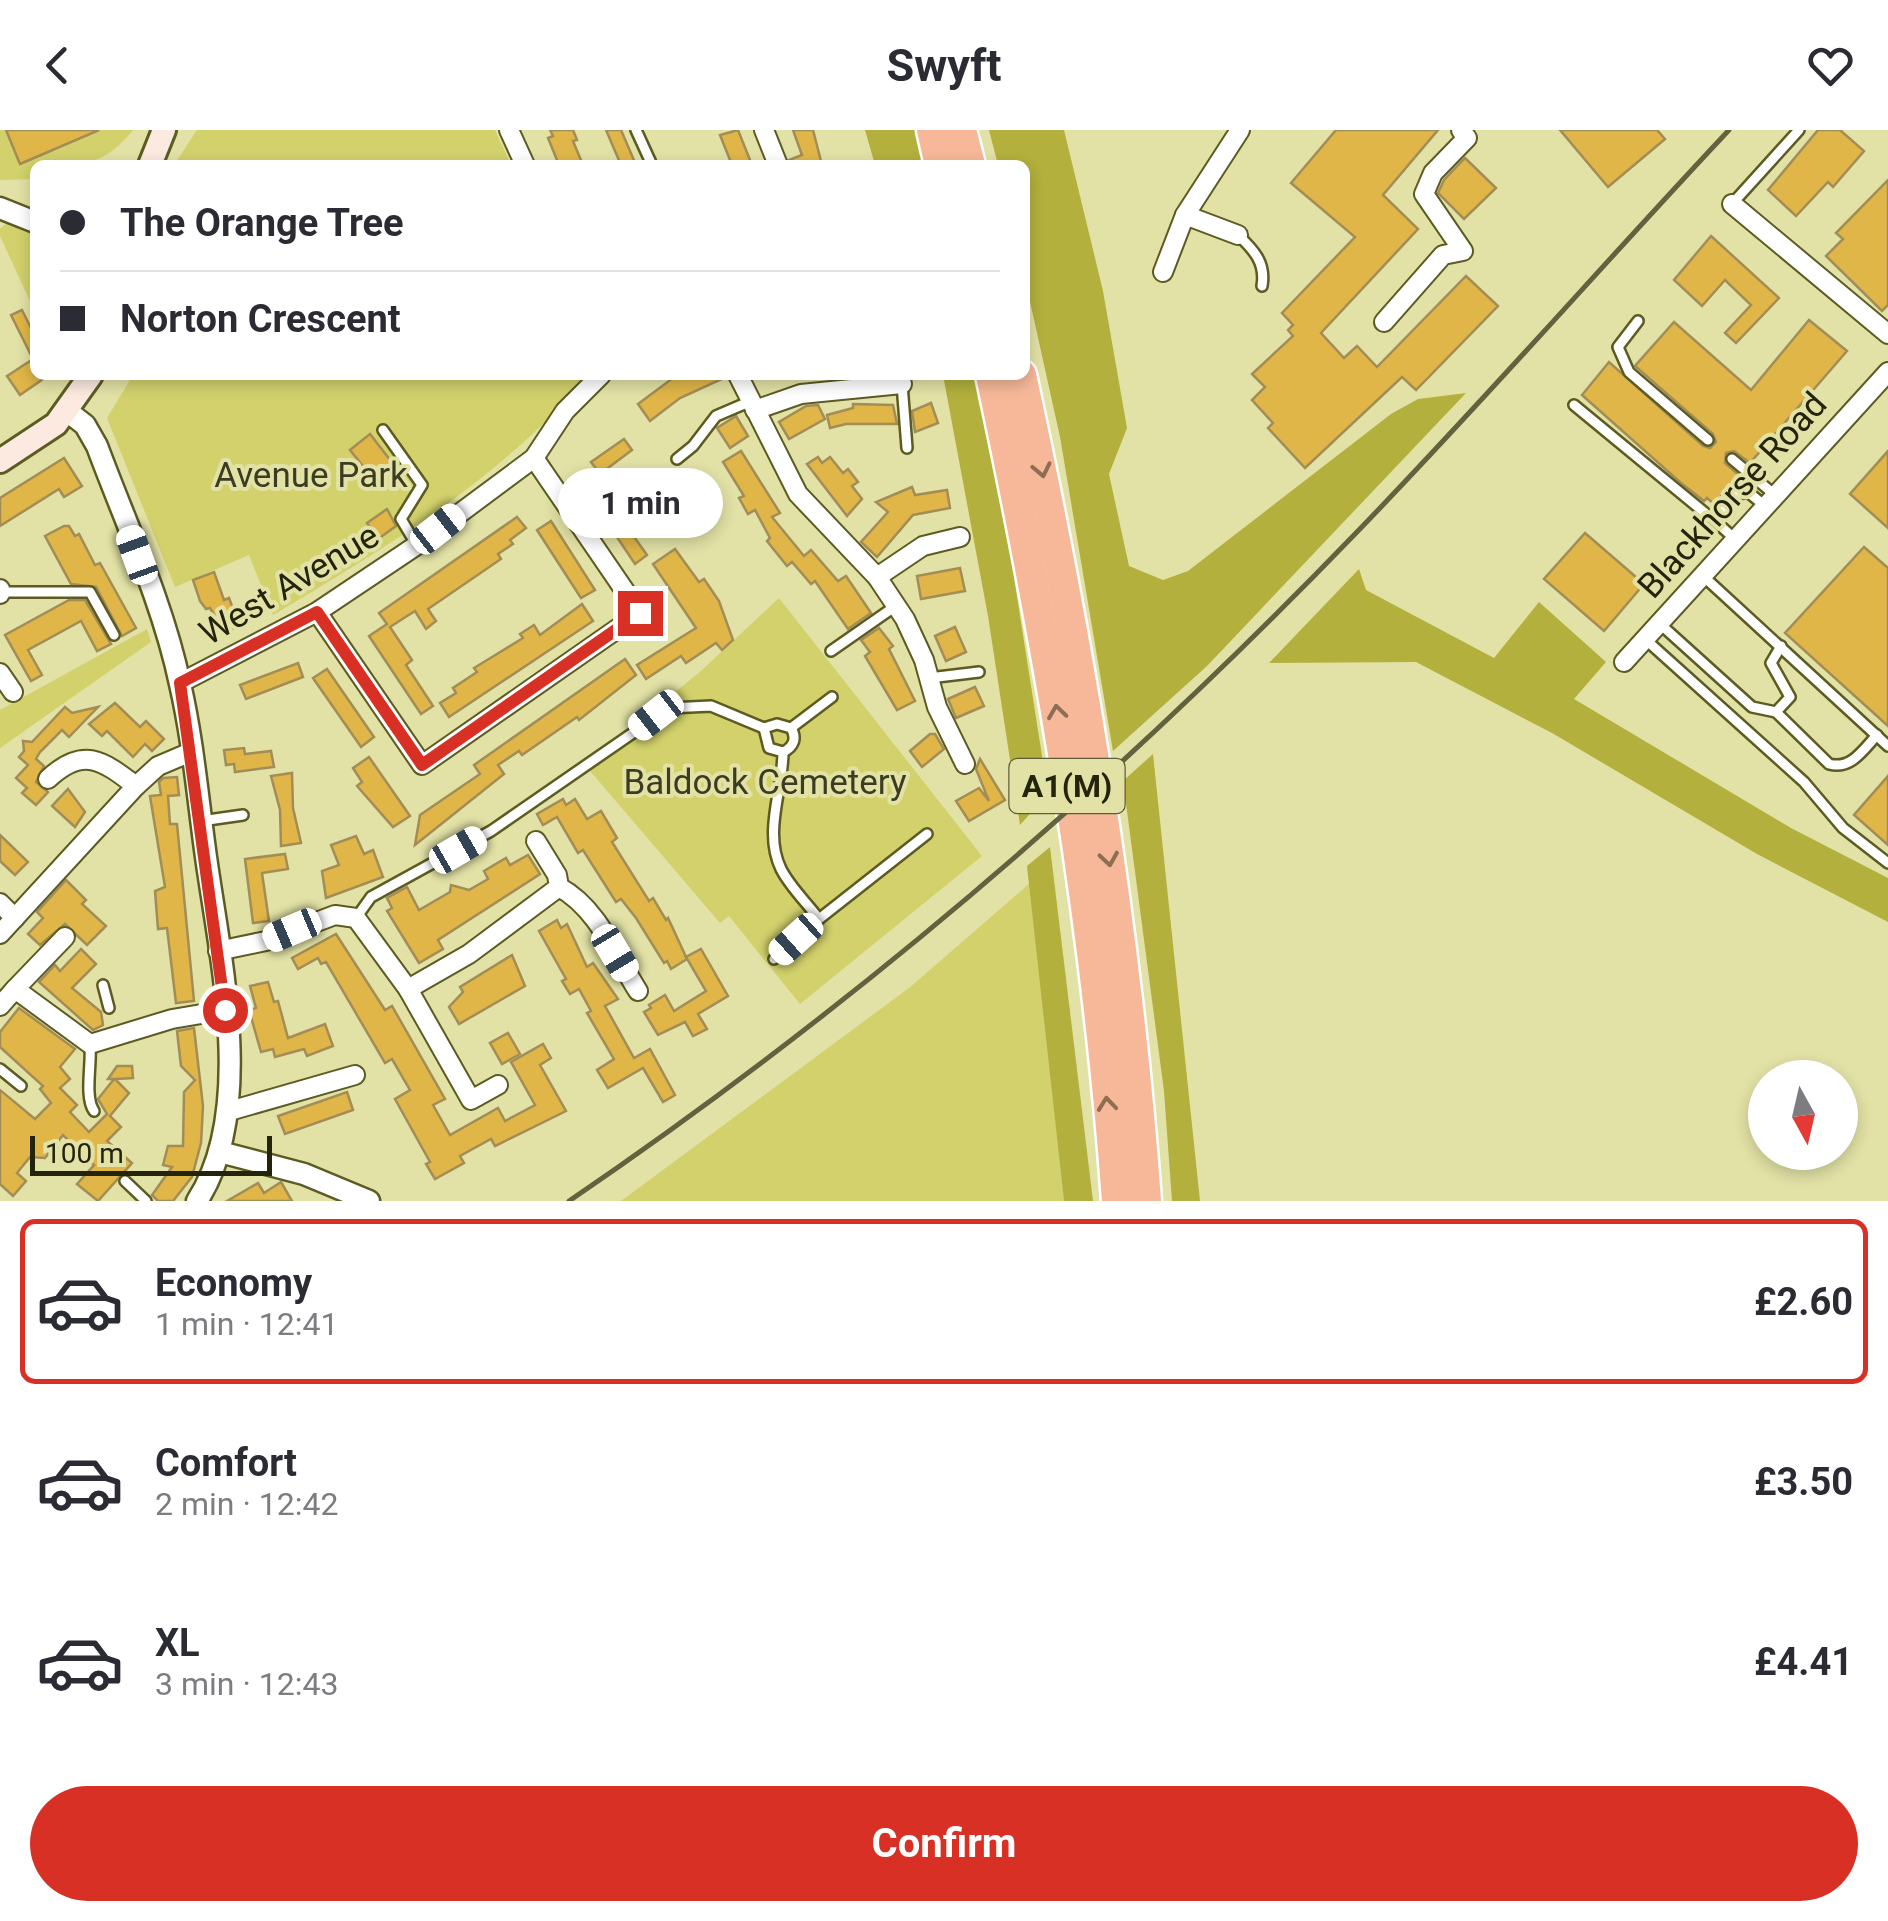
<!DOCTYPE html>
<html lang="en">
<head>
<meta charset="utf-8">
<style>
	:root { --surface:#fff; --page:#f2f2f3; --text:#2b2b33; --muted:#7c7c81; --line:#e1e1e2; --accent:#d93025 }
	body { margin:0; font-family:Roboto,sans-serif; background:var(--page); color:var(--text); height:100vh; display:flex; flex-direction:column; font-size:38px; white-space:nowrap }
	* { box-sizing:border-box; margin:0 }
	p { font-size:32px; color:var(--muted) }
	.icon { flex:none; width:55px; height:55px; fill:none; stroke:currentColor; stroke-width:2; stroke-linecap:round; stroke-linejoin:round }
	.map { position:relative; height:1071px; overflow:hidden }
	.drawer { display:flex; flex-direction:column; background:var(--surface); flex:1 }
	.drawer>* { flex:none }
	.hud { position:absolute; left:30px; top:30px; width:1000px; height:220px; border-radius:15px; box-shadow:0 5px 15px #0003; display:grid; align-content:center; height:220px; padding:0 30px; background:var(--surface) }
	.needle { width:65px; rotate:172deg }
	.fabs { position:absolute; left:1748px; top:930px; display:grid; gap:20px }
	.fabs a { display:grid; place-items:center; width:110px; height:110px; border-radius:50%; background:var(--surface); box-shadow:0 5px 15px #0003; font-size:50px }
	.scale { position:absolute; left:30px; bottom:25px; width:242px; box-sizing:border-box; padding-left:10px; border:5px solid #24240c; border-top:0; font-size:28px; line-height:35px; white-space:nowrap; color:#24240c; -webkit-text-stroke:8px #e2e2a6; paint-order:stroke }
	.end { position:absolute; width:45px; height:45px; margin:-22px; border:12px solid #d93025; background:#fff; box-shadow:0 0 0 5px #fff }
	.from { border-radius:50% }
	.bubble { position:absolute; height:70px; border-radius:35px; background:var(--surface); box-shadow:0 5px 15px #0003; font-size:32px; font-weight:700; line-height:70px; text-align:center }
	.car { position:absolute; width:30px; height:60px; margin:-30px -15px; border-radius:12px; box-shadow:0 0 8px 2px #0007; background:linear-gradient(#fff 24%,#345 0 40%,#fff 0 76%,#345 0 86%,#fff 0) }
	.hud b { display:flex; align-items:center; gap:35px; height:95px; font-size:38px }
	.hud b+b { border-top:2px solid var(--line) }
	.hud i { width:25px; height:25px; background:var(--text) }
	ul { padding:18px 0 0; list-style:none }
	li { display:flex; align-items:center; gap:30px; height:165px; margin:0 20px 15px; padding:0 10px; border:5px solid transparent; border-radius:15px }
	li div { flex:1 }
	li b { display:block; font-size:38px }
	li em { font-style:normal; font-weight:700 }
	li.active { border-color:var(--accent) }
	li>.icon { width:90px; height:90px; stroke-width:1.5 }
	.button { display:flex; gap:20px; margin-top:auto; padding:20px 30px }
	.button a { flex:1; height:115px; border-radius:60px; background:var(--accent); color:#fff; font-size:40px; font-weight:700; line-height:115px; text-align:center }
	header { display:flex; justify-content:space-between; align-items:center; height:130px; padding:0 30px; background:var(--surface); font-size:45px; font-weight:700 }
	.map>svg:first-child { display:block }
</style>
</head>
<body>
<header><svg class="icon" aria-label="back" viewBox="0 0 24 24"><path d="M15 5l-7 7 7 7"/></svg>Swyft<svg class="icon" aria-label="heart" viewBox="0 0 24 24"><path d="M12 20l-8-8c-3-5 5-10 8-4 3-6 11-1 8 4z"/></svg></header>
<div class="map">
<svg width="1888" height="1071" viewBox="0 0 1888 1071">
	<rect width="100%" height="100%" fill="#e2e2a6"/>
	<g fill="#d2d16c">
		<path d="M0,0h133c-31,38 -52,35 -98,35v14l-35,1z"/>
		<path d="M197,0h298l16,35h-337z"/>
		<path d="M7,93l28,11v78l-35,-76v-7z"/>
		<path d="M133,245h456c-85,101 -203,173 -316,240l-24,-60 -74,32 -68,-169z"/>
		<path d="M779,468l203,258 -182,148 -71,-88 -9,7 -135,-158 116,-94z"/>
		<path d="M147,499l4,13 -151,106v-38z"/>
		<path d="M1030,753l34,318h-443l288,-213z"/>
	</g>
	<g fill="#b3b03d">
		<path d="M865,0h51l10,35h-51z"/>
		<path d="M989,0h75l39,161 24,137 -18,46 20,92 34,14 25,-9 203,-157 27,-15 48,-6 -259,273 -94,85 -53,-314 -35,-158v-114h-27z"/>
		<path d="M943,245h32l35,177 38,242 -28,31 -32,-209z"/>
		<path d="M1359,439l7,21 128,68 45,-56 67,60 -32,37 217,129 97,50v44l-131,-68 -205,-121 -136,-71 -147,1z"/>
		<path d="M1153,624l47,447h-28l-8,-110 -41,-310z"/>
		<path d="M1050,717l43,354h-29l-37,-335z"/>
	</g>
	<g fill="#e0b648" stroke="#a38d56" stroke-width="2.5">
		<path d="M6,0h93l-79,34z"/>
		<path d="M550,0h23l4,10 -4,1 10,24h-24l-11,-27 5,-2z"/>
		<path d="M606,0h15l15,35h-15z"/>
		<path d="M738,0l14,35h-20l-12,-30z"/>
		<path d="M793,0h20l9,35h-32l-1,-5 13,-5z"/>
		<path d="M1336,0h102l-55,65 35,34 -97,104 23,25 13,-12 20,21 89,-91 32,30 -82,84 -14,-13 -97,91 -37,-40 5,-5 -21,-23 13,-13 -13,-13 41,-38 -5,-6 5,-5 -11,-12 73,-76 -64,-54z"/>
		<path d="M1560,0h97l8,9 -57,48z"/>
		<path d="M1818,0h22l24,21 -31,36 -5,-5 -32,34 -28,-26z"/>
		<path d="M1465,28l31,30 -32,31 -26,-26 6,-13z"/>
		<path d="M1888,50v125l-6,6 -56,-55 17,-17 -7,-6z"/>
		<path d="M1711,106l68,62 -43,45 -11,-10 26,-28 -26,-25 -23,26 -28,-26z"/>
		<path d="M22,180l13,26v39h14l-29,20 -13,-19 26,-17 -22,-44z"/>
		<path d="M1809,190l38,31 -97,112 -16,-12 -8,2 -1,10 14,12 -25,29 -7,-6 -3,3 -23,-18 -99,-88 27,-33 94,84 7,2 6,-6 -3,-8 -78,-68 39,-44 77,68z"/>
		<path d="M677,245l49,2 -46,21 -30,23 -12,-17z"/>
		<path d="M931,273l7,20 -23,9 -3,-21z"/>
		<path d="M853,274l40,1 4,19h-51l-16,4 -3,-13 26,-7z"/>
		<path d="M818,275l7,14 -36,20 -10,-17 27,-16z"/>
		<path d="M736,286l12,20 -18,12 -13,-20z"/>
		<path d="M370,304l24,31 -20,15 -24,-30z"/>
		<path d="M624,309l8,11 -32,24 -9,-12z"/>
		<path d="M741,321l39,62 -8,4 32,39 7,-6 27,31 8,-5 25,37 -23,16 -33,-48 -4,3 -19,-22 -5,4 -20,-25 3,-3 -15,-28 -7,4 -9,-16 5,-2 -21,-34z"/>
		<path d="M1888,321v77l-38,-34z"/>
		<path d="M818,327l4,6 8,-6 13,16 5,-4 10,13 -6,4 10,13 -15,17 -40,-52z"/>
		<path d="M64,328l18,28 -18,11 -5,-8 -59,37v-28z"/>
		<path d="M597,353l12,18 9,-6 7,10 -5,4 4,6 -4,2 27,38 -12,9 -49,-73z"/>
		<path d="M912,357l3,8 32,-5 3,18 -37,7 -36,42 -16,-15 27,-30 -12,-10z"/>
		<path d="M387,379l9,17 -18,13 -11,-16z"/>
		<path d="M517,387l9,11 -16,12 3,4 -15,10 3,5 -73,50 8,12 -10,8 -11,-18 -25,16 22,33 -6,5 27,41 -12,8 -52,-78 18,-12 -8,-11z"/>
		<path d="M551,391l44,69 -14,8 -44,-68z"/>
		<path d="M64,396h5l6,10 4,-2 16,31 5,-2 36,65 -14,8 -26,-49 -25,-3 -26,-48z"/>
		<path d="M1585,403l59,51 -40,47 -60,-52z"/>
		<path d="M1864,417l24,21v158l-103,-93z"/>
		<path d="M675,419l24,33 5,-3 15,22 14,39 -11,10 -6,-7 -30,20 -5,-7 -35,23 -9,-14 59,-37 -43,-64z"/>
		<path d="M960,438l5,23 -44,8 -4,-23z"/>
		<path d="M214,442l10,28 5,-2 6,16 6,-2 5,12 -22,8 -14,-24 -4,1 -6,-8 -7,-21z"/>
		<path d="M69,470h16l26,44 -14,7 -16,-30 -53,29 14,25 -11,6 -26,-46z"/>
		<path d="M582,474l11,17 -144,96 -9,-14 16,-10 -3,-5 24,-16 -3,-4 49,-30 -3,-4 14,-9 6,10z"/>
		<path d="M955,497l11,25 -20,9 -11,-25z"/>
		<path d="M879,498l14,18 -4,3 26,52 -18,9 -32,-54 5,-4 -9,-12z"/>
		<path d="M625,529l11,16 -57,45 -2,-3 -55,38 -3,-4 -21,14 6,9 -89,71 5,-30 60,-41 -6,-9z"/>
		<path d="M298,533l5,14 -57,22 -6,-14z"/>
		<path d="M327,539l47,68 -13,10 -48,-69z"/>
		<path d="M975,557l9,19 -28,12 -8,-19z"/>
		<path d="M115,573l25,24 6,-6 18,18 -12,12 -7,-7 -12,13 -26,-26 -5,5 -13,-12z"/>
		<path d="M65,577l7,6 26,-6 -29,30 -7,-7 -22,22 -4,7 8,7 -8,16 12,10 -12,13 -14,-12 5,-5 -11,-10 12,-13 -9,-8 5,-6 -1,-10 9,1z"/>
		<path d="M930,604h5l9,15 -22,18 -12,-16z"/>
		<path d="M244,618l1,6 26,-3 3,16 -39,5 -1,-8 -8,1 -2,-15z"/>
		<path d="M369,627l41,59 -17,11 -36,-41 5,-4 -9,-14z"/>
		<path d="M980,629l25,41 -36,21 -13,-20 23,-13 10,13 -13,-32z"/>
		<path d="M292,643l1,35 8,35 -20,3 -1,-36 -9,-34z"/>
		<path d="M1888,646v69l-34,-30z"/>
		<path d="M177,647l2,18 -11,1 2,28h7l17,177 -18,2 -9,-75 -9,1 -3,-38 10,-4 -15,-91 11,-1 -2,-13 4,-4z"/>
		<path d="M68,659l17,23 -10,15 -23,-21z"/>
		<path d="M563,669l3,6 9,-6 12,20 14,-8 16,27 -5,4 37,59 4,-3 13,22 2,-2 19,41 -16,10 -4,-8 -3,2 -28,-45 -15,-19 -5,3 -33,-52 -5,3 -21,-36 -14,8 -6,-11z"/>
		<path d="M0,705l28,27 -13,13 -15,-14z"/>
		<path d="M356,706l8,18 9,-4 10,27 -57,21 -4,-27 17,-6 -8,-20z"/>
		<path d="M285,724l3,15 -26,4 7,48 -16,2 -8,-64z"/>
		<path d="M528,725l12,19 -102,66 5,9 -24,14 -32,-52 5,-3 -5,-10 20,-11 12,23 31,-18 1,-7 18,5 19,-11 -4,-8 22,-13 4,7z"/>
		<path d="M66,750l20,20 -4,4 24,22 -19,19 -22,-21 -25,21 -12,-11 15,-16 -6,-6z"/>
		<path d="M557,790l4,8 6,-4 20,43 6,-4 25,36 -13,7 29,52 16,-9 25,46 -12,7 -20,-34 -35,20 -11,-18 17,-11 -27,-46 4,-2 -12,-22 -9,5 -8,-13 4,-2 -27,-48z"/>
		<path d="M336,804l49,76 7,-4 53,93 -12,6 17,30 48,-27 7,13 30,-16 -24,-43 32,-18 8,14 -11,7 26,46 -71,35 -4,-7 -31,17 4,7 -29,16 -9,-15 4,-2 -35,-63 15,-9 -18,-31 -7,4 -59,-101 -5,2 -3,-6 -20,11 -6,-11z"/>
		<path d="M81,819l15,15 -24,24 29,24 2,13 -10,5 -54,-48 16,-17 5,6z"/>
		<path d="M701,819l27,47 -30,18 9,15 -14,7 -8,-14 -27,13 -14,-23 7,-4 -2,-3 16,-10 9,16 32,-20 -20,-34z"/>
		<path d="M512,825l13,31 -66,38 -10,-17 14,-15 -3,-5z"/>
		<path d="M268,852l6,20 4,-1 10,37 37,-14 8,22 -26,10 -3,-7 -29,8 -2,-8 -12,3 -12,-42 7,-2 -6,-22z"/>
		<path d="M19,878l56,41 -15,18 10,12 -10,9 17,17 -7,7 19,20 18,-18 -9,-15 16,-20h-6l9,-13h15l1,12 -18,1 14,14 -19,23 11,11 -14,14 25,22 -34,38 -21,-17 17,-19 -31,-30 -18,23 -15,-1 -13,16 9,8 -13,15 -13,-12v-94l35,29 16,-16 -11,-14 3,-3 -43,-39v-15z"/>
		<path d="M194,898l9,78 -2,37 -9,34 -19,24h-15l-6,-6 20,-28 -9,-2 5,-19h15l1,-54 11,-12 -14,-14 -4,-35z"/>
		<path d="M508,903l12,21 -18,10 -12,-21z"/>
		<path d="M347,962l6,18 -68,24 -7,-18z"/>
		<path d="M281,1052l11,19h-65l31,-18 6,10z"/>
	</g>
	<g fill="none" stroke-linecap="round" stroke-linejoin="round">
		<defs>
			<g id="service">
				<path d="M636,0l16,35"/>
				<path d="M1732,74l67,-74"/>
				<path d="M1238,105c16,15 28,28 24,51"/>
				<path d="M1638,191l-20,26 11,25 79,68"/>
				<path d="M902,254l5,64"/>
				<path d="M1574,275l142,117"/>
				<path d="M383,300l39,55 -21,34 15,25"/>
				<path d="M677,329l16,-13 23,-30 35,-15"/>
				<path d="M1732,329l43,36"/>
				<path d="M1735,409l-19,-17v-6l20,-21 12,-3 17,14"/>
				<path d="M1702,445l186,171"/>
				<path d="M0,462h90l24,43"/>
				<path d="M1659,493l93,84 24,5 14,-15 -19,-34 10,-17"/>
				<path d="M1645,509l159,143 39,46 45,35"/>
				<path d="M831,521l66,-46"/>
				<path d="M929,548l50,-6"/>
				<path d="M1776,582l53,52c22,6 34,-14 48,-29"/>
				<path d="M777,594l14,4c6,10 3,19 -8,24l-14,-4 -5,-20z"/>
				<path d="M791,598l41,-31"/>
				<path d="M201,691l42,-6"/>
				<path d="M356,788l15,-21 120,-66 178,-123 42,-2 53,22"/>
				<path d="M819,789l108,-85"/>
				<path d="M774,829l45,-40c-12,-16 -29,-32 -38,-50 -18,-37 2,-79 2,-117"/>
				<path d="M103,855l6,23"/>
				<path d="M90,914c2,19 -6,53 4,67"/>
				<path d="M0,939l21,17"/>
				<path d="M125,1051l21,20"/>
			</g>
			<g id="minor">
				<path d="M509,0l16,35"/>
				<path d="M764,0l14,35"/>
				<path d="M1732,74l156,130"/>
				<path d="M1185,85l53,20"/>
				<path d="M1163,142l22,-57 55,-85"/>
				<path d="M1384,192l59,-67 20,-4 -39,-57 9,-21 34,-35 -6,-8"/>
				<path d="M738,245l60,119 79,83 28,42 19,41 13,47 28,57"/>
				<path d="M755,280l46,-16 101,-10"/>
				<path d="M877,447l46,-31 37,-9"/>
				<path d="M0,459v5"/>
				<path d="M317,482l105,153 218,-152 -106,-155"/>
				<path d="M1624,532l264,-290"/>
				<path d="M0,543l13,19"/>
				<path d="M180,553l137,-71 100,-67 117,-87 31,-47 36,-36"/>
				<path d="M48,649c35,-33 54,-19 88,7"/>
				<path d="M536,711l21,34 2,12"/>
				<path d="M0,773l15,15"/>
				<path d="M0,804l136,-148 22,-20 33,-14"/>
				<path d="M218,821l48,-10 69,-26 21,3 52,71 63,111 27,-15"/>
				<path d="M15,859l50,-52"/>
				<path d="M408,859l61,-35 90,-67c39,21 56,68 79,104"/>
				<path d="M0,876l15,-17 75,55 82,-25 53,-9"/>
				<path d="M226,982l129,-37"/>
			</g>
			<g id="tertiary">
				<path d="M0,78l35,14"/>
				<path d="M67,281l18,14 12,21c29,78 66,157 83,238 13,56 18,116 26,173 14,101 50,254 -9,344"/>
				<path d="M220,1022l84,22 65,27"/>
			</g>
			<g id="secondary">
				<path d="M150,35l14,-35"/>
				<path d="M0,331l56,-37 35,-49"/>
			</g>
			<g id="motorway">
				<path d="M932,0l8,35"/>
				<path d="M961,0l9,35"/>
				<path d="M991,245c58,272 106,548 126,826"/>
				<path d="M1021,245c59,272 105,548 125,826"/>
			</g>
		</defs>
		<use href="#service" stroke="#5c5b22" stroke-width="14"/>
		<use href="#minor" stroke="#5c5b22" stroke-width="22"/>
		<use href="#tertiary" stroke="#5c5b22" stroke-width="25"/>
		<use href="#secondary" stroke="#5c5b22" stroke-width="28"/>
		<use href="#motorway" stroke="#fff" stroke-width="35"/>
		<use href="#service" stroke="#fff" stroke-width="9"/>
		<use href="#minor" stroke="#fff" stroke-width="18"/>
		<use href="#tertiary" stroke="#fff" stroke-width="20"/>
		<use href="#secondary" stroke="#fceae0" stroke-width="22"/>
		<use href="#motorway" stroke="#f6b899" stroke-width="30"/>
		<path stroke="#62623e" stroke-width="5" d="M569,1071c285,-194 548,-420 787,-668 127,-131 248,-270 373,-403"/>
	</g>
	<defs><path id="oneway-chevron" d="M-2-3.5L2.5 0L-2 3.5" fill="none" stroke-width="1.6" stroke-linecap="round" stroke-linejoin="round" transform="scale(2.5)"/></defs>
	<g stroke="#8d6e52">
		<use href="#oneway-chevron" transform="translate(1042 340) rotate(78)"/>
		<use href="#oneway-chevron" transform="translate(1057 582) rotate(-98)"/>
		<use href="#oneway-chevron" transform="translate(1109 729) rotate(81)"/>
		<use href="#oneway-chevron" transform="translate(1107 974) rotate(-96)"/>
	</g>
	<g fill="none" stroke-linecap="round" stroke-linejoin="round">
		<path stroke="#d93025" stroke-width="12" d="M225,880l-45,-327 137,-71 105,153 218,-152"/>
	</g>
	<g text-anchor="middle" stroke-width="8" stroke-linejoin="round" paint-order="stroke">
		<rect fill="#e2e2a6" stroke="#5d5d3a" stroke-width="2.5" x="1009.5" y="629" width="115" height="54" rx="8"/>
		<g font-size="32" font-weight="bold" fill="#24240c">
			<text x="1067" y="667">A1(M)</text>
		</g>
		<g font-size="35" fill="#3c3c23" stroke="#e2e2a6">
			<text x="311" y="357">Avenue Park</text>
			<text x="765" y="664">Baldock Cemetery</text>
		</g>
		<g font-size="35" fill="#24240c" stroke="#e2e2a6">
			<text transform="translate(1732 365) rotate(-48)" y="12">Blackhorse Road</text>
			<text transform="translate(289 454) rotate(-31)" y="12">West Avenue</text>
		</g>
	</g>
</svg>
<div class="fabs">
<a><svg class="needle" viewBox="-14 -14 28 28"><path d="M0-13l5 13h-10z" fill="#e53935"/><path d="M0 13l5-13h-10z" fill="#7c7c81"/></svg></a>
</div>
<div class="scale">100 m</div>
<i class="end from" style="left:225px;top:880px"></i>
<i class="end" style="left:640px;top:483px"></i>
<div class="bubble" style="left:558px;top:338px;width:165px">1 min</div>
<i class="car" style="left:438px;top:399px;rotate:52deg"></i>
<i class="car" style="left:137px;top:425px;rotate:340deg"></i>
<i class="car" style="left:656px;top:585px;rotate:232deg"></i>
<i class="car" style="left:458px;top:720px;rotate:60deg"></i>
<i class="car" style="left:292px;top:800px;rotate:247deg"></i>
<i class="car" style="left:796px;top:809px;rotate:228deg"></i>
<i class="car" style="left:615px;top:823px;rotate:149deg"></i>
<div class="hud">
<b><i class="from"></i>The Orange Tree</b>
<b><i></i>Norton Crescent</b>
</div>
</div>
<section class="drawer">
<ul>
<li class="active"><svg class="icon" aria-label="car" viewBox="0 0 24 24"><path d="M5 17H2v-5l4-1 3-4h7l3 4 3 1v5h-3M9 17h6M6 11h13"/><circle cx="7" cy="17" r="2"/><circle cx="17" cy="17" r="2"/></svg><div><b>Economy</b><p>1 min · 12:41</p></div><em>£2.60</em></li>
<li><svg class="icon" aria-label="car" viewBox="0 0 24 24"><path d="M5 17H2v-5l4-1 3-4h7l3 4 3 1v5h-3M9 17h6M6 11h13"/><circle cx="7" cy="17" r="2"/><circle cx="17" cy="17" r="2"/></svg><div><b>Comfort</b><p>2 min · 12:42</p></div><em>£3.50</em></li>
<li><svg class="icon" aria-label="car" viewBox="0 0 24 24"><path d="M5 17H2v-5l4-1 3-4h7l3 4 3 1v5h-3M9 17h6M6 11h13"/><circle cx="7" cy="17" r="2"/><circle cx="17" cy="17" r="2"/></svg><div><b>XL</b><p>3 min · 12:43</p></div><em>£4.41</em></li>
</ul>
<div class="button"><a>Confirm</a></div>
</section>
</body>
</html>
